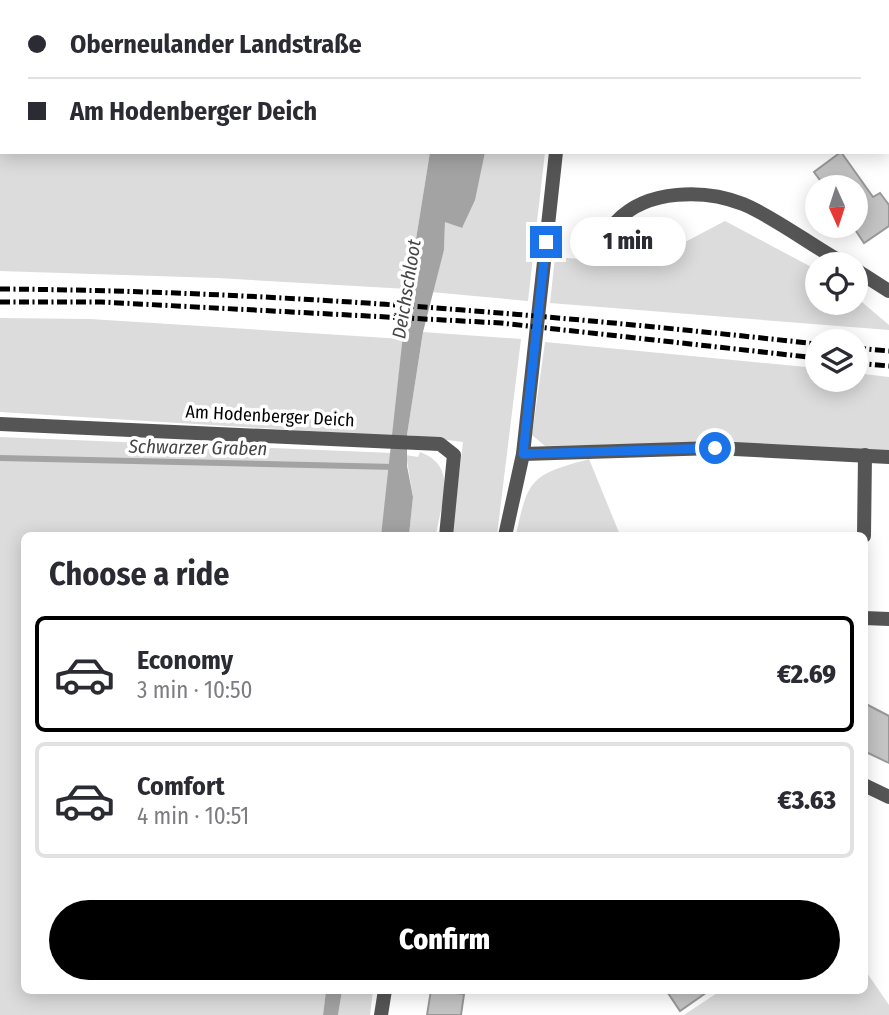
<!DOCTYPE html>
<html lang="en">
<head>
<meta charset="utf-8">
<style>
	:root { --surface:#fff; --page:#f7f7f7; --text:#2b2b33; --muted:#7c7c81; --line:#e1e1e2; --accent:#000 }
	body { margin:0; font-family:"Fira Sans Condensed",sans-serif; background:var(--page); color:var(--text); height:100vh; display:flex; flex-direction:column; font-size:26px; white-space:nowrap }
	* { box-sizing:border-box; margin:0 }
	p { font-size:23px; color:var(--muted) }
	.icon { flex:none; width:38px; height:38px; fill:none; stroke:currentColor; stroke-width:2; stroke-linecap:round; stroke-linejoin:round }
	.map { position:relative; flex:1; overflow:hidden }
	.sheet { position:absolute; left:21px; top:532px; width:847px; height:462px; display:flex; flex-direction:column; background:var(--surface); border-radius:10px; box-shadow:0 4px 18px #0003 }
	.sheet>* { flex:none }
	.top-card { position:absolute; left:0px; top:0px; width:889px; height:154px; box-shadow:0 4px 18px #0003; display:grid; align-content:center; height:154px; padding:0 28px; background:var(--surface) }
	.needle { width:46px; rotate:177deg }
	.fabs { position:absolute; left:805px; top:175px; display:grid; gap:14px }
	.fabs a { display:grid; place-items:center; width:63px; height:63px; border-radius:50%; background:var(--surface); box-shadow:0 4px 18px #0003; font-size:35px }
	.end { position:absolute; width:32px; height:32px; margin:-16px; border:9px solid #1a73e8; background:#fff; box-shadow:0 0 0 4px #fff }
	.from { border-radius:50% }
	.bubble { position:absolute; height:49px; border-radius:24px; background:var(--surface); box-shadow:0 4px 18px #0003; font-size:23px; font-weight:800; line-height:49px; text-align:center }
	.top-card b { display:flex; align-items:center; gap:24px; height:66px; font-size:26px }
	.top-card b+b { border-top:2px solid var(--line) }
	.top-card i { width:18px; height:18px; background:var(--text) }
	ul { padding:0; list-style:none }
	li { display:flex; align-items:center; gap:21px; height:116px; margin:0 14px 10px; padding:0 14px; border:4px solid var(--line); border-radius:10px }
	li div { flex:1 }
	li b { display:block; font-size:26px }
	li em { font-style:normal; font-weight:800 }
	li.on { border-color:var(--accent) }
	li>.icon { width:63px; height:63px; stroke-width:1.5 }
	h2 { padding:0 28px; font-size:32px; line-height:84px }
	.cta { display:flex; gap:14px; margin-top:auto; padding:14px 28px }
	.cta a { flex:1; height:80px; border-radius:42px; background:var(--accent); color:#fff; font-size:28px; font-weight:800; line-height:80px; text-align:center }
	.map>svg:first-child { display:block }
</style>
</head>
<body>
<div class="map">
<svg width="889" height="1015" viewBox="0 0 889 1015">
	<rect width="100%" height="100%" fill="#fff"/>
	<g fill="#dcdcdc">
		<path d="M0,0h460l-458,2v150h428l-22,137 -191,-11 -217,-7z"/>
		<path d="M485,152h60l-17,149 -97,-9 13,-42 1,-29 16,7z"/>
		<path d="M725,221l92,49v33h39v-6l33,28v5l-339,-27 5,-46 88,7z"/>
		<path d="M0,318l90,1 313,20 -10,97 -393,-24z"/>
		<path d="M423,332l98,7 -24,196h-45l11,-93 -56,-7z"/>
		<path d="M545,342l272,26v12h39v-7l33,4v73l-255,-6 -89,2 -13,-11z"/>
		<path d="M0,437l393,16 -12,82 -357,1v454l302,1 -3,24h-323z"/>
		<path d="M420,452c39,15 21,49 16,83h-27l4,-38 -7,-42 12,2z"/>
		<path d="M589,459l31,76h-104c12,-58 16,-60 73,-76z"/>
		<path d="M865,970l24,35v10h-205l36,-24 144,-1z"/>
		<path d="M342,991h31l-3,24h-32z"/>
	</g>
	<g fill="#a3a3a3">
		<path d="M430,152h55l-10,48 -13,28 -17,-6 -1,28 -21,82 -16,103v31l6,31 -4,38 -28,1 27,-247z"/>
		<path d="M326,991h16l-4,24h-15z"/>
	</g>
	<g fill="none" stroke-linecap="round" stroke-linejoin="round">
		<g stroke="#a3a3a3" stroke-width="6">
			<path d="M349,0l9,2"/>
			<path d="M0,458l395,9"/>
		</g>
	</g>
	<g fill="#c4c4c4" stroke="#999" stroke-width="2">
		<path d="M841,152l32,45 7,-4 9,12v21l-25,17 -8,-12v-44h-31l-11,-15z"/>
		<path d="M864,703l25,13v47l-25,-12z"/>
		<path d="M431,990l33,4 -3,21h-34z"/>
		<path d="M666,990h44l-30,21z"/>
	</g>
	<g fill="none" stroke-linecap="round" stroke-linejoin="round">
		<g stroke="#555" stroke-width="14">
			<path d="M574,2v-2"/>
			<path d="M604,245c4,-8 7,-18 13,-24 30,-32 88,-32 126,-17 30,12 72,44 102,60"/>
			<path d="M856,270l33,21"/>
			<path d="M0,424l440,20 14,11 -8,81"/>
			<path d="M523,454l192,-6 174,9"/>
			<path d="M505,536l18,-82 33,-302"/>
			<path d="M864,536l1,-81"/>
			<path d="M864,618l25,1"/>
			<path d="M864,785l25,12"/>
			<path d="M381,1015l4,-25"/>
		</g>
		<g stroke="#000" stroke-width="5" stroke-dasharray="10 3.5 2 3.5" stroke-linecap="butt">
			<path d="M0,289c273,2 546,25 817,55"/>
			<path d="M0,302h102l399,21 316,35"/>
			<path d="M856,348l33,3"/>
			<path d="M856,363l33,3"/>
		</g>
	</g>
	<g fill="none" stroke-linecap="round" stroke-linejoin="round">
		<path stroke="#1a73e8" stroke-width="9" d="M546,242l-23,212 192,-6"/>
	</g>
	<g text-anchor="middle" stroke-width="7" stroke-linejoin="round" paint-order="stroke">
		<g font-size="18" fill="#000" stroke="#fff">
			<text transform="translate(270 416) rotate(3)" y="6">Am Hodenberger Deich</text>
		</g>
		<g font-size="19" font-style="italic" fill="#444" stroke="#fff">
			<text transform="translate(406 289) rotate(-81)" y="7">Deichschloot</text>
			<text transform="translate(198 447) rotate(1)" y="7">Schwarzer Graben</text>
		</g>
	</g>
</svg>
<div class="fabs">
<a><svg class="needle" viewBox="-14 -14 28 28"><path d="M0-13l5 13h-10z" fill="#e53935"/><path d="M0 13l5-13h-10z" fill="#7c7c81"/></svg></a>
<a><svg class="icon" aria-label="locate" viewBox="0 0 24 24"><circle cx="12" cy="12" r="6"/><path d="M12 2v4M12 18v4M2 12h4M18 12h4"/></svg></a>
<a><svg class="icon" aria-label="layers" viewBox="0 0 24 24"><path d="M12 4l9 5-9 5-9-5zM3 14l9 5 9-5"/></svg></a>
</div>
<i class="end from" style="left:715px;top:448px"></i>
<i class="end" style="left:546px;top:242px"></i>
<div class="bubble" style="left:570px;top:217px;width:116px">1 min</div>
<div class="top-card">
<b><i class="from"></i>Oberneulander Landstraße</b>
<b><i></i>Am Hodenberger Deich</b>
</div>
<section class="sheet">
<h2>Choose a ride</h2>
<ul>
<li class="on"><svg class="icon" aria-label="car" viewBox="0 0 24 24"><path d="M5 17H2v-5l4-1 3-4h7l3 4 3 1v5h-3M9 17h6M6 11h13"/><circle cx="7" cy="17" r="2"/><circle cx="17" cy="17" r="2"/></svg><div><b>Economy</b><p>3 min · 10:50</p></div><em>€2.69</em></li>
<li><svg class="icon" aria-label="car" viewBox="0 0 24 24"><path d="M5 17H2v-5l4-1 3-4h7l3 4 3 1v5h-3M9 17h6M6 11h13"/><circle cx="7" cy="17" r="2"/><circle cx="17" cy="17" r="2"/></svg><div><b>Comfort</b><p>4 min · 10:51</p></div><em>€3.63</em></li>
</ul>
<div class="cta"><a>Confirm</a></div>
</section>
</div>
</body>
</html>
